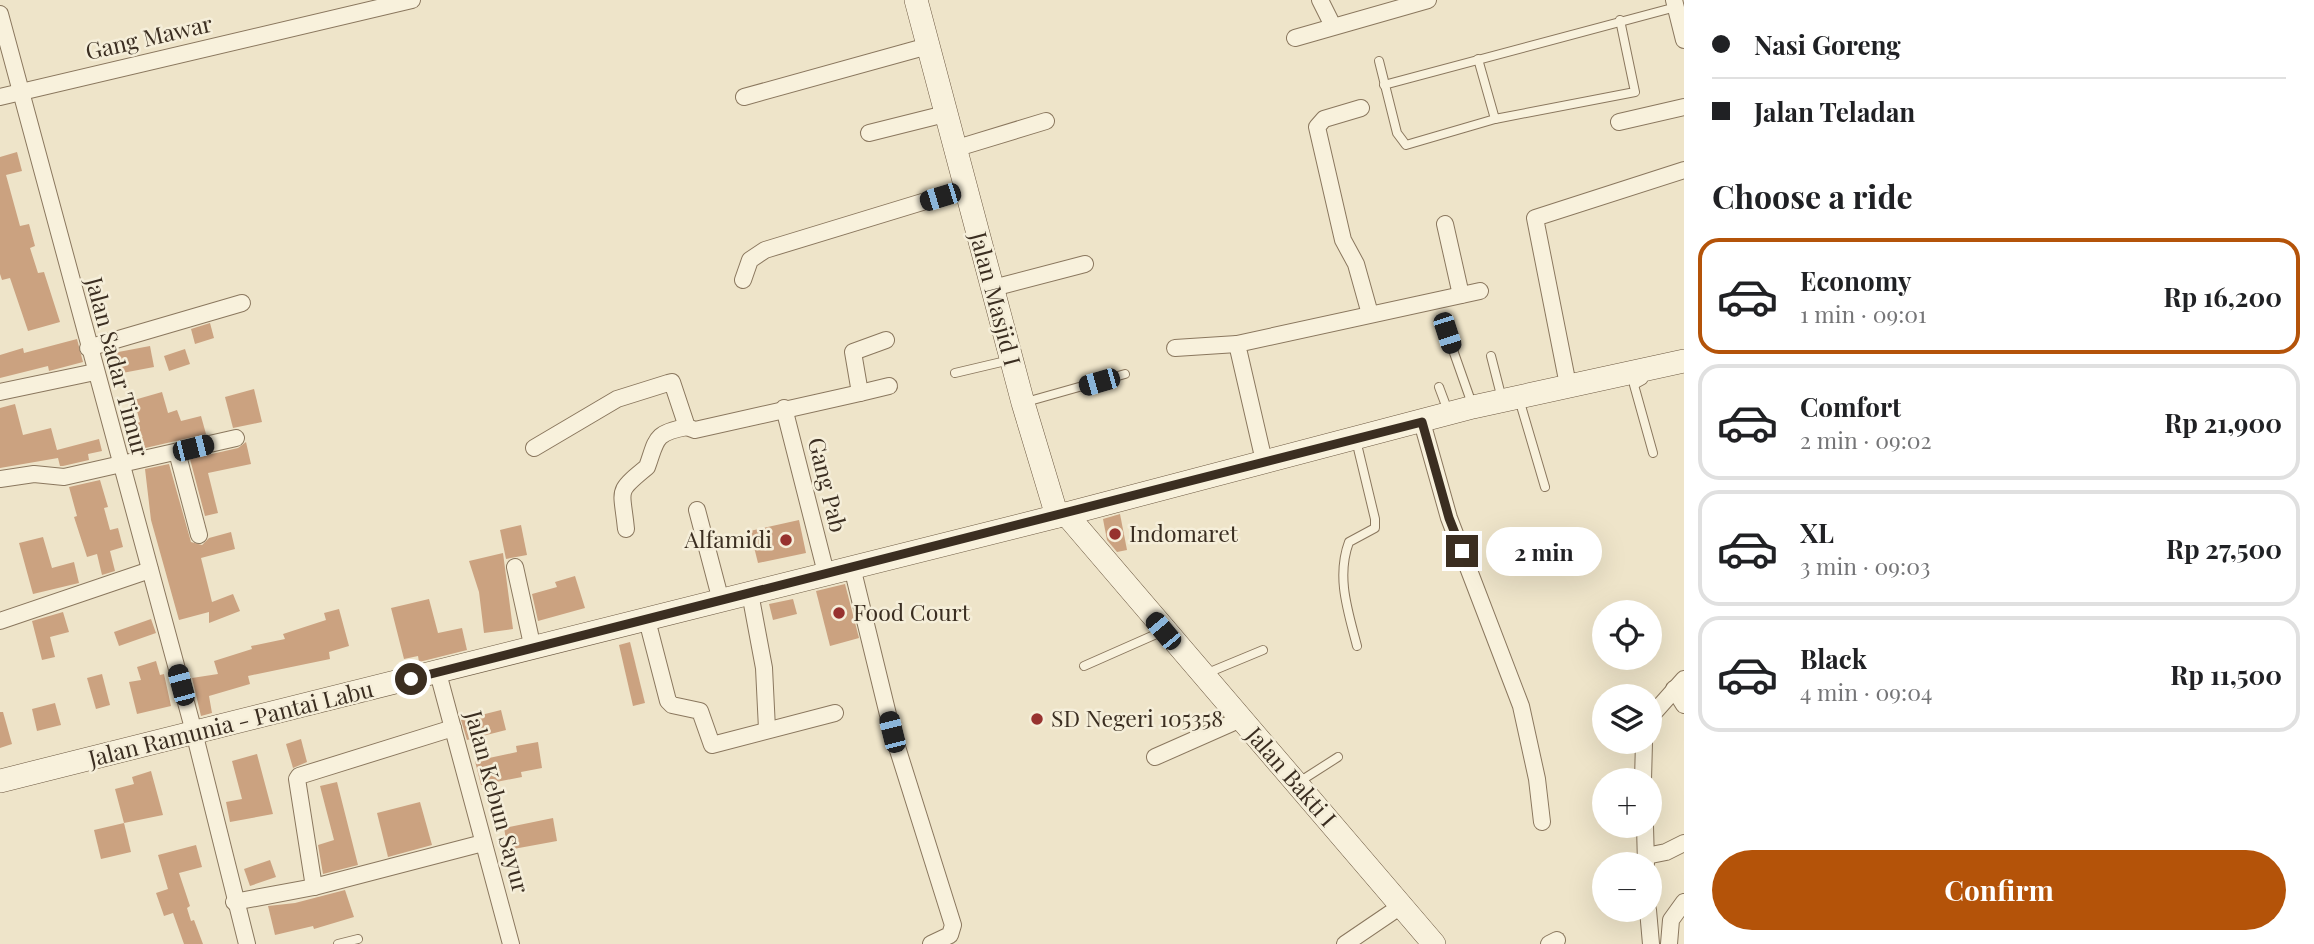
<!DOCTYPE html>
<html lang="en">
<head>
<meta charset="utf-8">
<style>
	:root { --surface:#fff; --page:#f2f2f2; --text:#202124; --muted:#757577; --line:#e0e0e0; --accent:#b45309 }
	body { margin:0; font-family:"Playfair Display",serif; background:var(--page); color:var(--text); height:100vh; display:flex; flex-direction:column; font-size:26px; white-space:nowrap }
	* { box-sizing:border-box; margin:0 }
	p { font-size:23px; color:var(--muted) }
	.icon { flex:none; width:38px; height:38px; fill:none; stroke:currentColor; stroke-width:2; stroke-linecap:round; stroke-linejoin:round }
	.map { position:relative; flex:1; overflow:hidden }
	.details { display:flex; flex-direction:column; background:var(--surface); width:630px }
	.details>* { flex:none }
	.top-card { display:grid; align-content:center; height:154px; padding:0 28px; background:var(--surface) }
	.controls { position:absolute; left:1592px; top:600px; display:grid; gap:14px }
	.controls a { display:grid; place-items:center; width:70px; height:70px; border-radius:50%; background:var(--surface); box-shadow:0 7px 28px #0002; font-size:35px }
	.end { position:absolute; width:32px; height:32px; margin:-16px; border:9px solid #3b2e21; background:#fff; box-shadow:0 0 0 4px #fff }
	.from { border-radius:50% }
	.bubble { position:absolute; height:49px; border-radius:24px; background:var(--surface); box-shadow:0 7px 28px #0002; font-size:23px; font-weight:700; line-height:49px; text-align:center }
	.car { position:absolute; width:21px; height:42px; margin:-21px -10px; border-radius:9px; box-shadow:0 0 5px 2px #0007; background:linear-gradient(#222 24%,#8ab4d8 0 40%,#222 0 76%,#8ab4d8 0 86%,#222 0) }
	.top-card b { display:flex; align-items:center; gap:24px; height:66px; font-size:26px }
	.top-card b+b { border-top:2px solid var(--line) }
	.top-card i { width:18px; height:18px; background:var(--text) }
	ul { padding:0; list-style:none }
	li { display:flex; align-items:center; gap:21px; height:116px; margin:0 14px 10px; padding:0 14px; border:4px solid var(--line); border-radius:21px }
	li div { flex:1 }
	li b { display:block; font-size:26px }
	li em { font-style:normal; font-weight:700 }
	li.on { border-color:var(--accent) }
	li>.icon { width:63px; height:63px; stroke-width:1.5 }
	h2 { padding:0 28px; font-size:32px; line-height:84px }
	.primary-button { display:flex; gap:14px; margin-top:auto; padding:14px 28px }
	.primary-button a { flex:1; height:80px; border-radius:42px; background:var(--accent); color:#fff; font-size:28px; font-weight:700; line-height:80px; text-align:center }
	main { display:flex; flex:1; min-height:0 }
	.map>svg:first-child { display:block }
</style>
</head>
<body>
<main>
<div class="map">
<svg width="1684" height="944" viewBox="0 0 1684 944">
	<rect width="100%" height="100%" fill="#eee4c9"/>
	<g fill="#cba280">
		<path d="M17,152l5,19 -16,4 14,51 9,-2 6,22 -5,2 8,25 6,-1 16,50 -32,9 -18,-53 -8,2 -2,-6v-117z"/>
		<path d="M210,323l4,15 -19,6 -4,-15z"/>
		<path d="M77,339l6,23 -34,9 -1,-5 -48,12v-23l23,-7 1,5z"/>
		<path d="M150,346l4,21 -37,7 -4,-21z"/>
		<path d="M185,349l5,15 -21,7 -5,-15z"/>
		<path d="M254,389l8,33 -29,6 -8,-31z"/>
		<path d="M162,392l6,21 9,-3 4,11 20,-5 5,18 -65,15 -8,-25 7,-2 -6,-22z"/>
		<path d="M15,404l8,31 28,-7 6,22 42,-11 3,12 -14,3 1,6 -26,6h-3l-2,-8 -58,10v-60z"/>
		<path d="M246,442l5,22 -43,9 10,40 -13,3 -15,-57 48,-11z"/>
		<path d="M169,464l22,78 11,3 7,-7 22,-6 4,17 -34,9 11,44 21,-8 7,17 -31,12v-11l-30,8 -28,-100 -6,-51z"/>
		<path d="M100,480l8,27 -4,1 6,22 8,-2 5,19 -13,4 5,20 -13,4 -5,-21 -10,3 -13,-40 3,-1 -8,-29z"/>
		<path d="M1120,514l7,36 -10,2 -10,-12 -4,-21z"/>
		<path d="M799,520l7,33 -48,10 -8,-32z"/>
		<path d="M521,525l6,30 -21,4 -6,-29z"/>
		<path d="M43,537l9,31 22,-6 5,21 -46,11 -14,-51z"/>
		<path d="M503,553l10,76 -29,4 -5,-41 -10,-31z"/>
		<path d="M575,576l10,32 -47,13 -6,-27 25,-7 -2,-5z"/>
		<path d="M845,584l14,54 -29,8 -14,-55z"/>
		<path d="M429,599l9,34 24,-5 5,22 -48,12 -1,-6 -14,3 -13,-51z"/>
		<path d="M793,599l4,15 -24,6 -4,-16z"/>
		<path d="M339,609l10,37 -20,6 1,7 -82,17 2,8 -41,12 3,17 -11,3 -9,-38 26,-4 -4,-13 38,-12 -1,-3 34,-7 -2,-5 43,-14 -2,-7z"/>
		<path d="M63,612l6,20 -19,5 5,20 -13,3 -10,-39z"/>
		<path d="M151,619l5,14 -37,13 -5,-14z"/>
		<path d="M630,642l15,61 -12,3 -14,-61z"/>
		<path d="M156,661l4,14 4,-1 7,32 -34,8 -8,-32 12,-2 -4,-13z"/>
		<path d="M102,674l8,31 -14,4 -9,-31z"/>
		<path d="M55,703l6,22 -24,6 -5,-22z"/>
		<path d="M501,710l5,20 -39,10 -6,-20z"/>
		<path d="M0,712h3l9,32 -12,4z"/>
		<path d="M301,739l6,23 -14,6 -7,-24z"/>
		<path d="M538,742l4,26 -21,4 1,5 -41,8 -6,-24 42,-9 -1,-6z"/>
		<path d="M257,754l16,60 -43,8 -4,-20 16,-3 -10,-38z"/>
		<path d="M151,771l12,44 -39,8 -9,-34 19,-5 -2,-7z"/>
		<path d="M337,782l21,83 -35,9 -5,-29 16,-5 -14,-54z"/>
		<path d="M420,802l12,43 -44,12 -11,-44z"/>
		<path d="M553,818l4,23 -49,9 -4,-22z"/>
		<path d="M124,823l7,29 -30,7 -7,-29z"/>
		<path d="M196,845l6,22 -23,6 11,33 -3,2 4,13 3,-1 9,24h-19l-11,-31 -9,3 -8,-23 12,-4 -10,-34z"/>
		<path d="M270,860l6,17 -26,9 -6,-17z"/>
		<path d="M345,890l9,27 -40,12 -1,-3 -38,9 -7,-29 27,-3z"/>
	</g>
	<g fill="none" stroke-linecap="round" stroke-linejoin="round">
		<defs>
			<g id="service">
				<path d="M1478,59l17,60 140,-27 -15,-72"/>
				<path d="M1379,61l18,72 9,12 89,-26"/>
				<path d="M1384,85l292,-78"/>
				<path d="M1447,333l25,71"/>
				<path d="M1491,356l11,43"/>
				<path d="M955,373l55,-13"/>
				<path d="M1643,380l-9,5 19,68"/>
				<path d="M1439,387l9,24"/>
				<path d="M1519,399l26,88"/>
				<path d="M1026,402l99,-28"/>
				<path d="M1356,440l19,79v9l-26,14c-13,35 -1,69 8,104"/>
				<path d="M1084,666l77,-34"/>
				<path d="M1205,674l58,-24"/>
				<path d="M1299,782l39,-25"/>
				<path d="M338,944l20,-5"/>
			</g>
			<g id="minor">
				<path d="M1320,0l13,26"/>
				<path d="M1674,0l10,40"/>
				<path d="M0,14l194,718 53,212"/>
				<path d="M1295,38l133,-38"/>
				<path d="M0,97l412,-97"/>
				<path d="M744,97l184,-51"/>
				<path d="M1361,108l-37,11 -7,8 26,113 13,24 14,50"/>
				<path d="M1619,122l65,-15"/>
				<path d="M869,133l76,-19"/>
				<path d="M954,149l92,-28"/>
				<path d="M1445,224l16,71"/>
				<path d="M743,280l7,-20 15,-10 200,-61"/>
				<path d="M993,288l92,-24"/>
				<path d="M88,348l154,-45"/>
				<path d="M1175,348l62,-4"/>
				<path d="M1568,385l-33,-167 149,-48"/>
				<path d="M0,392l95,-20"/>
				<path d="M860,393l29,-7"/>
				<path d="M784,408l42,165"/>
				<path d="M1422,422l27,96 72,188 16,73 5,43"/>
				<path d="M534,448l83,-49 51,-16 4,-1 15,45 8,3 165,-37 -7,-41 33,-12"/>
				<path d="M177,452l22,83"/>
				<path d="M1264,461l-27,-117 243,-53"/>
				<path d="M0,479l34,-5 30,3 172,-39"/>
				<path d="M697,510l24,91"/>
				<path d="M626,529c-4,-41 -11,-36 21,-62 10,-27 6,-34 40,-40"/>
				<path d="M515,567l18,82"/>
				<path d="M852,567l40,164 61,194 -3,10 -19,9"/>
				<path d="M750,593l14,75 3,61"/>
				<path d="M647,620l21,81 4,4 28,6 12,34 123,-32"/>
				<path d="M0,621l150,-51"/>
				<path d="M438,673l73,271"/>
				<path d="M1674,689l10,16"/>
				<path d="M1650,721l2,-6 32,-36"/>
				<path d="M1155,757l86,-38"/>
				<path d="M1643,780l1,-38"/>
				<path d="M1645,826l1,38"/>
				<path d="M1646,856l20,-4 18,-9"/>
				<path d="M314,887l-17,-108 2,-3 154,-48"/>
				<path d="M234,902l80,-15 169,-44"/>
				<path d="M1648,910l3,34"/>
				<path d="M1345,944l56,-38"/>
				<path d="M1549,944l8,-4"/>
				<path d="M1669,944l2,-24 13,-18"/>
			</g>
			<g id="secondary">
				<path d="M916,0l107,403 34,113"/>
				<path d="M1066,514l368,430"/>
				<path d="M0,781l1066,-267 407,-107 211,-46"/>
			</g>
		</defs>
		<use href="#service" stroke="#8a775e" stroke-width="10"/>
		<use href="#minor" stroke="#8a775e" stroke-width="18"/>
		<use href="#secondary" stroke="#6c5841" stroke-width="24"/>
		<use href="#service" stroke="#f8f1dc" stroke-width="8"/>
		<use href="#minor" stroke="#f8f1dc" stroke-width="16"/>
		<use href="#secondary" stroke="#f8f1dc" stroke-width="23"/>
	</g>
	<g fill="none" stroke-linecap="round" stroke-linejoin="round">
		<path stroke="#3b2e21" stroke-width="9" d="M411,679l1011,-257 27,96 13,33"/>
	</g>
	<g fill="#97322f" stroke="#f5eed9" stroke-width="2.5">
		<circle cx="1115" cy="534" r="7"/>
		<circle cx="786" cy="540" r="7"/>
		<circle cx="839" cy="613" r="7"/>
		<circle cx="1037" cy="719" r="7"/>
	</g>
	<g text-anchor="middle" stroke-width="5" stroke-linejoin="round" paint-order="stroke">
		<g font-size="23" fill="#3b2e21" stroke="#f5eed9">
			<text transform="translate(149 38) rotate(-13)" y="8">Gang Mawar</text>
			<text transform="translate(995 299) rotate(75)" y="8">Jalan Masjid I</text>
			<text transform="translate(117 367) rotate(75)" y="8">Jalan Sadar Timur</text>
			<text transform="translate(827 485) rotate(76)" y="8">Gang Pab</text>
			<text transform="translate(231 724) rotate(-14)" y="8">Jalan Ramunia - Pantai Labu</text>
			<text transform="translate(1291 777) rotate(49)" y="8">Jalan Bakti I</text>
			<text transform="translate(497 802) rotate(75)" y="8">Jalan Kebun Sayur</text>
		</g>
		<g font-size="23" fill="#3b2e21" stroke="#f5eed9" text-anchor="start">
			<text x="1129" y="542">Indomaret</text>
			<text x="772" y="548" text-anchor="end">Alfamidi</text>
			<text x="853" y="621">Food Court</text>
			<text x="1051" y="727">SD Negeri 105358</text>
		</g>
	</g>
</svg>
<div class="controls">
<a><svg class="icon" aria-label="locate" viewBox="0 0 24 24"><circle cx="12" cy="12" r="6"/><path d="M12 2v4M12 18v4M2 12h4M18 12h4"/></svg></a>
<a><svg class="icon" aria-label="layers" viewBox="0 0 24 24"><path d="M12 4l9 5-9 5-9-5zM3 14l9 5 9-5"/></svg></a>
<a>+</a>
<a>−</a>
</div>
<i class="end from" style="left:411px;top:679px"></i>
<i class="end" style="left:1462px;top:551px"></i>
<div class="bubble" style="left:1486px;top:527px;width:116px">2 min</div>
<i class="car" style="left:940px;top:197px;rotate:253deg"></i>
<i class="car" style="left:1447px;top:333px;rotate:162deg"></i>
<i class="car" style="left:1099px;top:382px;rotate:254deg"></i>
<i class="car" style="left:193px;top:448px;rotate:76deg"></i>
<i class="car" style="left:1163px;top:631px;rotate:320deg"></i>
<i class="car" style="left:181px;top:685px;rotate:345deg"></i>
<i class="car" style="left:892px;top:732px;rotate:346deg"></i>
</div>
<section class="details">
<div class="top-card">
<b><i class="from"></i>Nasi Goreng</b>
<b><i></i>Jalan Teladan</b>
</div>
<h2>Choose a ride</h2>
<ul>
<li class="on"><svg class="icon" aria-label="car" viewBox="0 0 24 24"><path d="M5 17H2v-5l4-1 3-4h7l3 4 3 1v5h-3M9 17h6M6 11h13"/><circle cx="7" cy="17" r="2"/><circle cx="17" cy="17" r="2"/></svg><div><b>Economy</b><p>1 min · 09:01</p></div><em>Rp 16,200</em></li>
<li><svg class="icon" aria-label="car" viewBox="0 0 24 24"><path d="M5 17H2v-5l4-1 3-4h7l3 4 3 1v5h-3M9 17h6M6 11h13"/><circle cx="7" cy="17" r="2"/><circle cx="17" cy="17" r="2"/></svg><div><b>Comfort</b><p>2 min · 09:02</p></div><em>Rp 21,900</em></li>
<li><svg class="icon" aria-label="car" viewBox="0 0 24 24"><path d="M5 17H2v-5l4-1 3-4h7l3 4 3 1v5h-3M9 17h6M6 11h13"/><circle cx="7" cy="17" r="2"/><circle cx="17" cy="17" r="2"/></svg><div><b>XL</b><p>3 min · 09:03</p></div><em>Rp 27,500</em></li>
<li><svg class="icon" aria-label="car" viewBox="0 0 24 24"><path d="M5 17H2v-5l4-1 3-4h7l3 4 3 1v5h-3M9 17h6M6 11h13"/><circle cx="7" cy="17" r="2"/><circle cx="17" cy="17" r="2"/></svg><div><b>Black</b><p>4 min · 09:04</p></div><em>Rp 11,500</em></li>
</ul>
<div class="primary-button"><a>Confirm</a></div>
</section>
</main>
</body>
</html>
